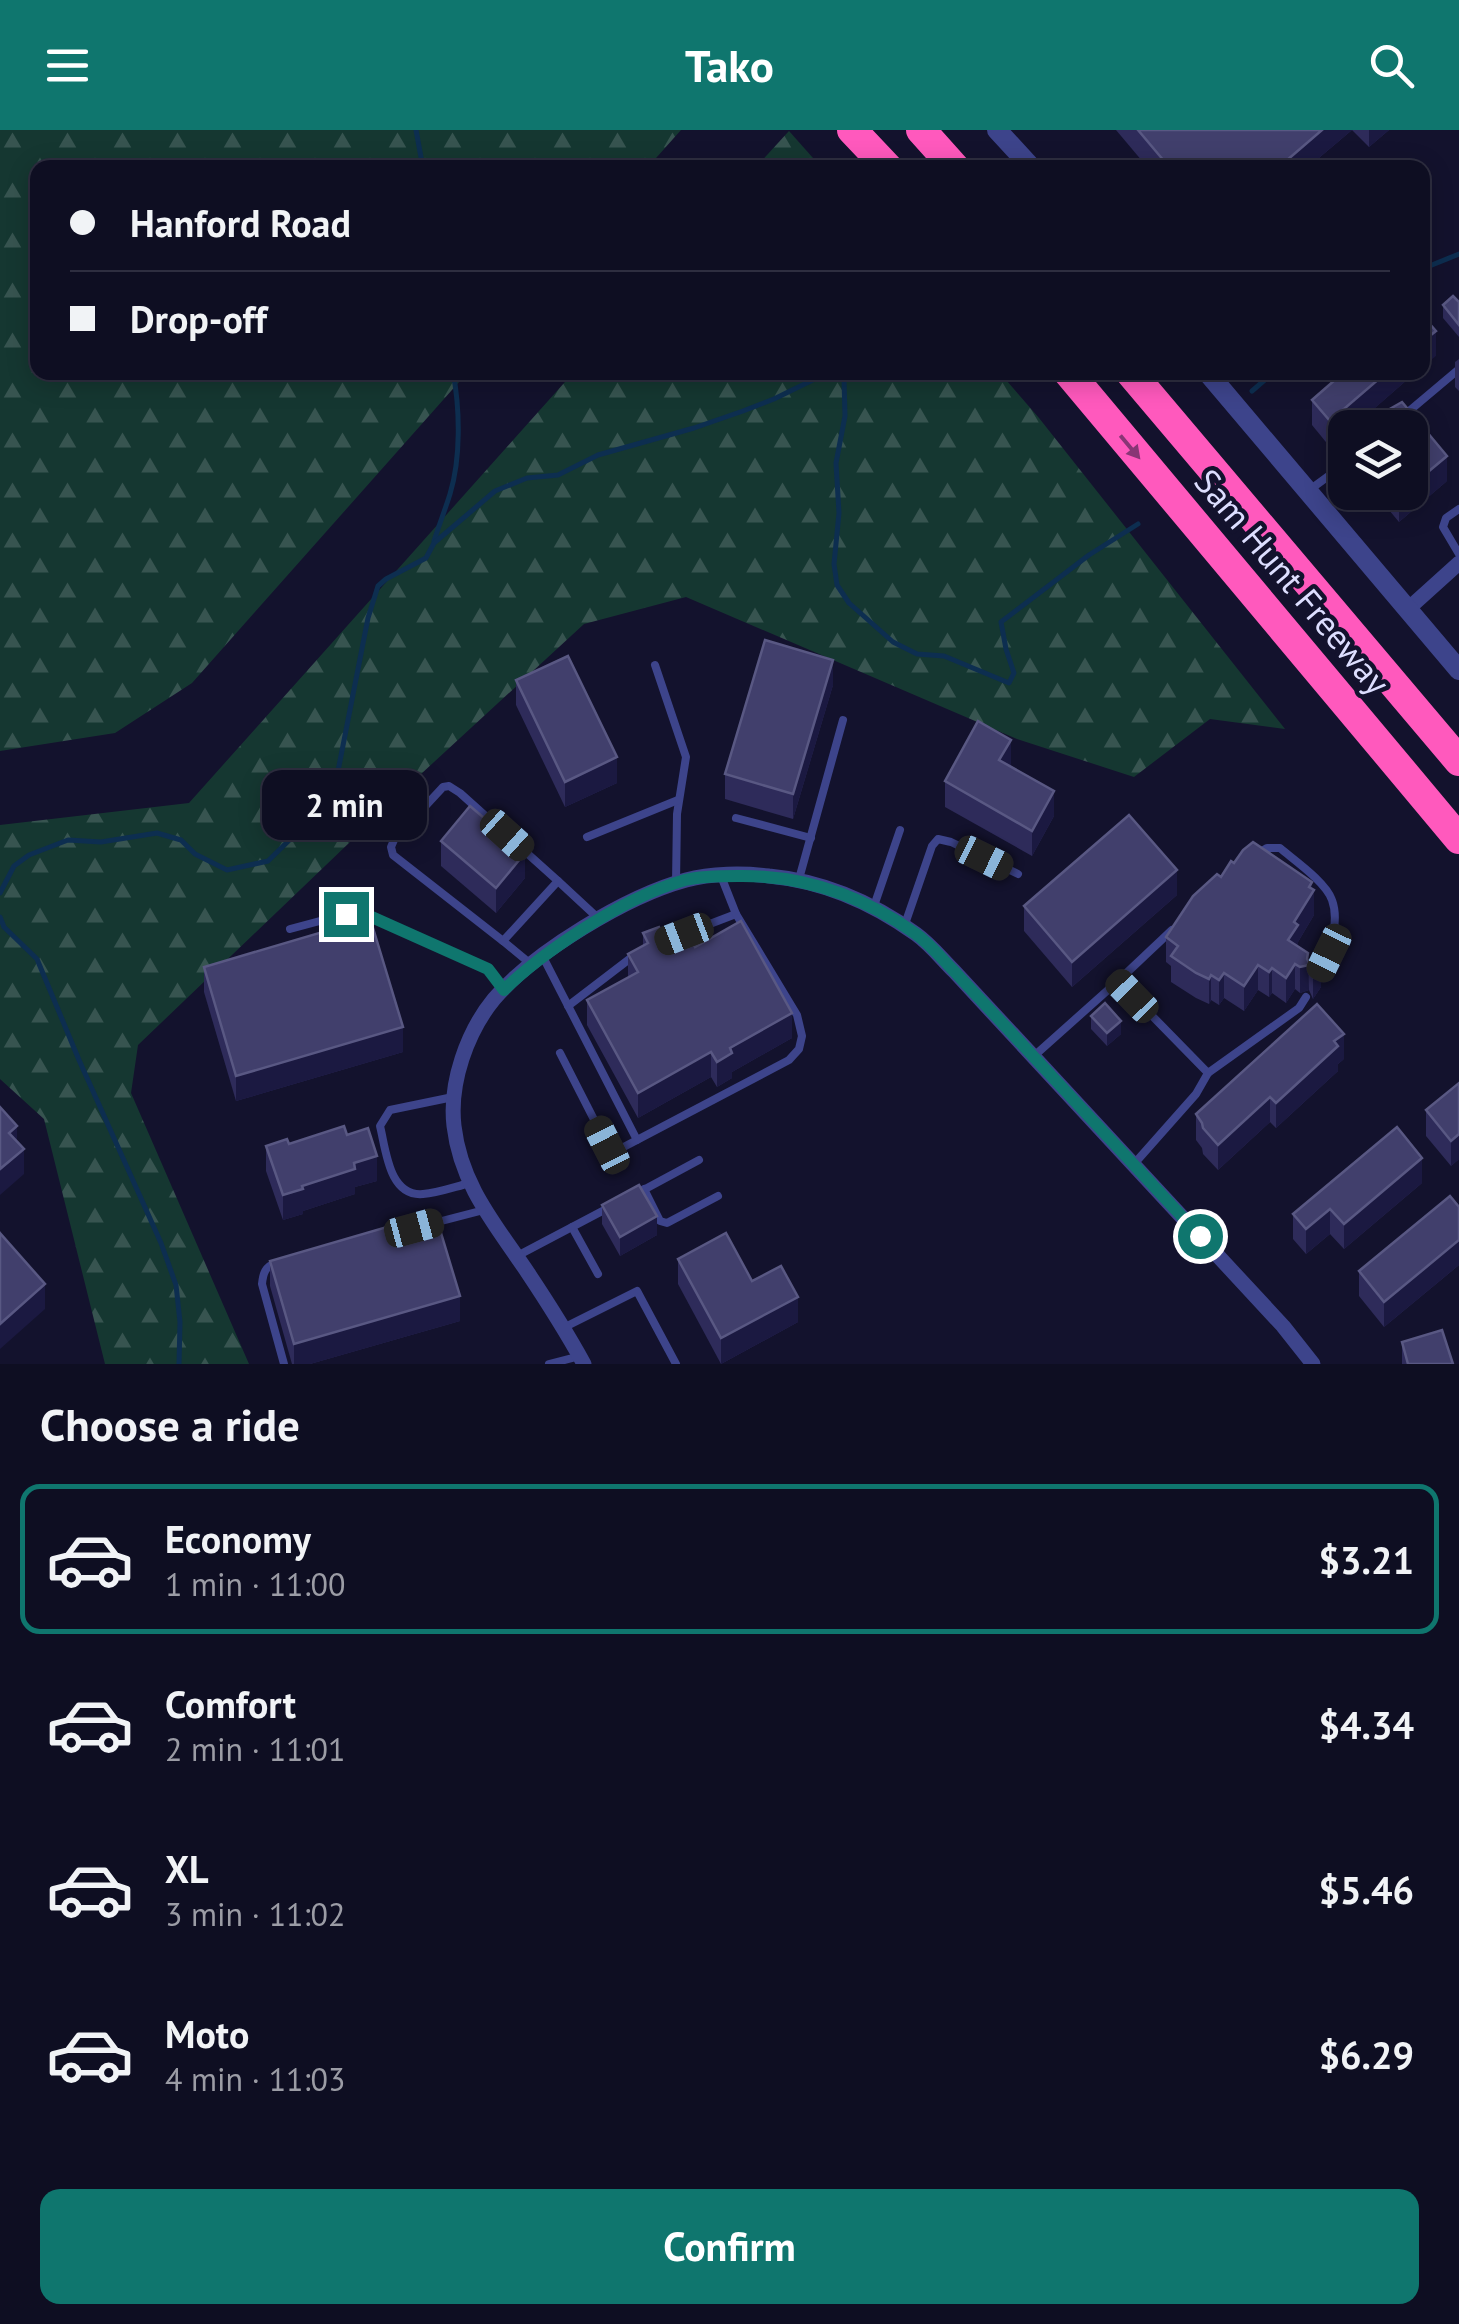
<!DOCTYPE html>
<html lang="en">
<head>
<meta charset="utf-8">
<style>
	:root { --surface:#0e0e22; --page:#1c1c2f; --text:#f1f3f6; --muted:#9b9ca5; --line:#2e2e40; --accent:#0f766e }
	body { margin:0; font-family:"PT Sans",sans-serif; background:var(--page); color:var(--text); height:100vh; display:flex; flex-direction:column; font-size:38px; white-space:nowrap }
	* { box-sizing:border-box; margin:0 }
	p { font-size:32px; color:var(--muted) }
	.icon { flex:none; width:55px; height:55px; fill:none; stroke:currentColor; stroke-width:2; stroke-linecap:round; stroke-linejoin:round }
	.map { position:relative; height:1234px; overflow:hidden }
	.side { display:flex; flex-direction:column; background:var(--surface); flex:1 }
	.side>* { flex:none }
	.top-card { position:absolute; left:30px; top:30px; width:1400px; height:220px; border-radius:20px; box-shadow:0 5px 25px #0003,0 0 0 2px var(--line); display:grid; align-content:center; height:220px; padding:0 40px; background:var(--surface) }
	.fabs { position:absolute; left:1328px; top:280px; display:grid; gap:20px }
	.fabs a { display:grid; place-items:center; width:100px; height:100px; border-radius:20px; background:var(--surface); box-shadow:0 5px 25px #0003,0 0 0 2px var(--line); font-size:50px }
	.end { position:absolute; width:45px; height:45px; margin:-22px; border:12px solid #0f766e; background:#fff; box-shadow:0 0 0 5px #fff }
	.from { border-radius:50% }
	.bubble { position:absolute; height:70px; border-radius:20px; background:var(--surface); box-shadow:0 5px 25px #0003,0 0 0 2px var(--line); font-size:32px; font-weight:600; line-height:70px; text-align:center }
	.car { position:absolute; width:30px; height:60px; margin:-30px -15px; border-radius:12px; box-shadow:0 0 8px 2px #0007; background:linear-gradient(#222 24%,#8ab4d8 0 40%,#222 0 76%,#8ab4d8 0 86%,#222 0) }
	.top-card b { display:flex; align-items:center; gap:35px; height:95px; font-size:38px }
	.top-card b+b { border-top:2px solid var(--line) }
	.top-card i { width:25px; height:25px; background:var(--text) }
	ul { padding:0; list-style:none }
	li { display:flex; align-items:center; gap:30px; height:150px; margin:0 20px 15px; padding:0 20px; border:5px solid transparent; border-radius:20px }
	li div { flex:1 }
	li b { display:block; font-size:38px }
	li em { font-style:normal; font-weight:600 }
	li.current { border-color:var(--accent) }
	li>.icon { width:90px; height:90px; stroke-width:1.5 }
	h2 { padding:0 40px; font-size:45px; line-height:120px }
	.button { display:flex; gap:20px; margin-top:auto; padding:20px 40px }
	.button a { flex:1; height:115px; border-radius:20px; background:var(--accent); color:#fff; font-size:40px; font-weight:600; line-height:115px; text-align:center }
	header { display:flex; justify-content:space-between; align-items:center; height:130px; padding:0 40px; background:var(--accent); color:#fff; font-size:45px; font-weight:600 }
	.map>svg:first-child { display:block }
</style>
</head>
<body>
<header><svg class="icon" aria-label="menu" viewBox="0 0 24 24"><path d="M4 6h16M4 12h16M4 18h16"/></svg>Tako<svg class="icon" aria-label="search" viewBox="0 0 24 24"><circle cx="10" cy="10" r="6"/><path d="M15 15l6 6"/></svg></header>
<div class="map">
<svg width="1459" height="1234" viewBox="0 0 1459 1234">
	<defs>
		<pattern id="forest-firs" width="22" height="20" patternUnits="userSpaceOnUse" patternTransform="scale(2.5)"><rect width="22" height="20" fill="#153731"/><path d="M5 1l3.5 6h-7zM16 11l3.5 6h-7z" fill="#375450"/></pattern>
	</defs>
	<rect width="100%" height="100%" fill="#13122d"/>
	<g fill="url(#forest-firs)">
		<path d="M0,0h681l-33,37 -610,1v204l429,1 -275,310 -77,50 -115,18z"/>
		<path d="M789,1l32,36h-65z"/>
		<path d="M573,243h427l39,45 246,311 -75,-10 -76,58 -117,-38 -331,-142 -102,27 -163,150 -283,271 -7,48 118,271h-144l-61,-245 -44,-40v-254l189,-22z"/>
	</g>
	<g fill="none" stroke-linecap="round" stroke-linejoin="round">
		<g stroke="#0d2e50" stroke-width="5">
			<path d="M416,0l7,38"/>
			<path d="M1422,139l37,-15"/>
			<path d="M1252,261l22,-19"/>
			<path d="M434,411c5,-16 11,-31 16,-47 11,-36 10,-85 3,-122"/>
			<path d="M0,763l14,-27 15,-11 39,-15 33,2 56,-9 24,7 14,14 32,16 41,-9 49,-48 21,-42 30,-153 10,-32 8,-7 40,-21 8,-15 61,-52 32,-13 31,-3 40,-20 96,-27 49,-17 31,-12 51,-25 19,4 1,38 -9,47 3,50 -5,51 3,21 12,18 44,39 24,12 27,2 65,27 5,-10 -8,-24 -5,-27 88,-67 49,-31"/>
			<path d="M0,787l4,10 33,32 42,101 82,183 15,42 4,37 -1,42"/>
		</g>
		<g stroke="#3d448b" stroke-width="8">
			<path d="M1389,298l70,-59"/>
			<path d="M1308,361l37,-27"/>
			<path d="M1459,379l-13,9 -3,9 16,27"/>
			<path d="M655,535l31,92 -9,57 -1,69"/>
			<path d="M736,688l75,20"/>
			<path d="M587,707l91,-37"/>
			<path d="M1257,724l10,-6h13c14,12 46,34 52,52 9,25 -5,56 -16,79"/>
			<path d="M799,749l44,-159"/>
			<path d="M874,776l26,-76"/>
			<path d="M904,797l28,-81 6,-7 13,3 67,32"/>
			<path d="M290,799l56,-15h19l122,55 15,18"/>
			<path d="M681,805l55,-21"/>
			<path d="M503,811l-110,-86 -2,-8 3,-7 49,-53 6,-1 11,7 98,88"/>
			<path d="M543,827l94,183 152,-80 10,-11 3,-13 -5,-21 -61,-101 -15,-38"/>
			<path d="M532,835l-29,-24 55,-60 41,38"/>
			<path d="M1118,851l54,-51"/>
			<path d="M568,876l68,-52"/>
			<path d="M560,923l47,92 9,6 21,-11"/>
			<path d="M1034,926l84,-75 90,92 91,-65 7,-11"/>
			<path d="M453,967l-63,13 -10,16c6,24 9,71 43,68 15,-1 31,-7 47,-11"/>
			<path d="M1134,1034l62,-70 12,-21"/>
			<path d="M644,1059l16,32 7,2 51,-27"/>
			<path d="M636,1064l63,-34"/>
			<path d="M430,1094l54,-14"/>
			<path d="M572,1097l26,47"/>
			<path d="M517,1126l93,-49"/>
			<path d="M276,1133c-11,3 -13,11 -14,21l22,80"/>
			<path d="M563,1198l74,-37 39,73"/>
			<path d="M549,1234l31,-8"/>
		</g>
		<g stroke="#3d448b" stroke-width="15">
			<path d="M1408,479l51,-46"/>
			<path d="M584,1234c-17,-31 -36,-61 -56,-91 -32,-48 -67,-87 -74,-147 -5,-43 13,-94 40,-127 40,-47 133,-103 192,-119 25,-7 58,-7 83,-4 53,5 104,27 147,58 14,10 26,25 38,37l329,355 30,38"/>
		</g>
		<g stroke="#3d448b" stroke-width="20">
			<path d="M997,0l35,38"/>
			<path d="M1207,242l252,298"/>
		</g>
		<g stroke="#ff59bd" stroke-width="30">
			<path d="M852,0l36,38"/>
			<path d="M921,0l34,38"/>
			<path d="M1068,242l391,467"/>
			<path d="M1130,242l329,389"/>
		</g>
	</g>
	<g fill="#2e2b5a">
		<path d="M1116,0h236l-45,38h-159z"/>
		<path d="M1352,0h37l-20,17z"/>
		<path d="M1459,172v35l-16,-19v-13z"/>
		<path d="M1459,229v32l-4,-4v-25z"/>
		<path d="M1344,242h72l-86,75 -18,-22v-25z"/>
		<path d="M1447,351l-48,41 -25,-30h36z"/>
		<path d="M516,550l101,103 -52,24 -49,-102z"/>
		<path d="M833,555l-40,134 -68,-20v-25z"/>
		<path d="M1011,635l-1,1 44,50 -22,40 -87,-49v-26z"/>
		<path d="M441,711l84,37 -29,35 -55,-47z"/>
		<path d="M1221,747l91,12 2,26 -16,27v5l10,14 13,26 -8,12 -4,-9 -9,3 -5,-4 -9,14 -14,-10 -3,4 -11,-7 -14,21 -20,-13 -5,7 -8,-5 -2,4 -13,-6 -25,-16v-16l-5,-4v-25z"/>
		<path d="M1177,765l-105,92 -48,-56v-25z"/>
		<path d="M643,803l21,3 31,11 97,91 -60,34v6l-15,9 -6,-10 -73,41 -51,-93v-25l41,-23v-23l15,-8z"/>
		<path d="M204,837l199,85 -167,49 -32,-109z"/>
		<path d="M1091,886l30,18 -14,12 -16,-17z"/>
		<path d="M1344,929l-6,5v7l-62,57 -6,-6 -52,48 -15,-16 -1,-6 -6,-8v-26z"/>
		<path d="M1459,953v76l-8,7 -25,-30v-26z"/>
		<path d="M347,1005l30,46 -22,6v7l-52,17v3l-20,6 -17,-49v-25l23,-2z"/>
		<path d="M1422,1053l-78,66 -14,-15 -24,20 -13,-15v-25z"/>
		<path d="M602,1075l55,30 -37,21 -18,-32z"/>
		<path d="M1459,1077v58l-75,62 -25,-31v-25z"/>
		<path d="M678,1129l120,63 -77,42 -43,-80z"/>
		<path d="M270,1131l190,60 -150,43h-18l-22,-78z"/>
		<path d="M1402,1212l51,22h-51z"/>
	</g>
	<g fill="#1b1941">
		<path d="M1322,0h30l-45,38h-21v-7z"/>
		<path d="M1369,0h20l-20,17z"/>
		<path d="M1436,201v25l-14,11v-25z"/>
		<path d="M1387,242h29l-64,56h-7v6l-15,13v-26z"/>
		<path d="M1447,326v25l-48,41v-25l5,-5h6v-5z"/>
		<path d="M833,530v25l-40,134v-25z"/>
		<path d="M1011,610v25l-12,21v-26z"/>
		<path d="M617,627v26l-52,24v-25z"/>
		<path d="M1054,661v25l-22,40v-25z"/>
		<path d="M525,723v25l-29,35v-25z"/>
		<path d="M1177,740v25l-105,92v-25z"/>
		<path d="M1312,752v11l2,-3v25l-16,27v8l-10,-10z"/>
		<path d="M1308,823l1,37 -9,3v-26z"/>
		<path d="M1321,832v25l-8,12v-25z"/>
		<path d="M1295,834v25l-9,14v-25z"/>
		<path d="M1258,835v25l-14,21v-25z"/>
		<path d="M1272,838v25l-3,4v-25z"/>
		<path d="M1224,843v25l-5,7v-25z"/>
		<path d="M1211,845v25l-2,4v-25z"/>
		<path d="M792,883v25l-60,34v6l-15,9v-25l13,-14z"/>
		<path d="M1121,891v13l-14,12v-13z"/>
		<path d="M403,897v25l-167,49v-25z"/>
		<path d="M1344,904v25l-6,5v7l-62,57v-25l58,-62z"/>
		<path d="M711,922v25l-73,41v-25z"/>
		<path d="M1270,967v25l-52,48v-25z"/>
		<path d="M17,996v25l-8,-18z"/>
		<path d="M1459,1004v25l-8,7v-25z"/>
		<path d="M24,1019v25l-24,21v-26z"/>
		<path d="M377,1026v25l-22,6v7l-52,17v3l-20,6v-25l71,-32z"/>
		<path d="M1422,1028v25l-78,66v-25z"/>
		<path d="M1330,1079v25l-24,20v-25z"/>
		<path d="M657,1086v19l-37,21v-19z"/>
		<path d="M1459,1110v25l-75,62v-25z"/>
		<path d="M45,1154v25l-45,40v-25z"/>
		<path d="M460,1166v25l-150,43h-16v-20z"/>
		<path d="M798,1167v25l-77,42v-26z"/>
	</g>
	<g fill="#413f6c" stroke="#595883" stroke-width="2.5">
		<path d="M1138,0h184l-36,31 6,7h-122z"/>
		<path d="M1453,166l6,6v23l-16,-20z"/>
		<path d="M1422,185l14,16 -14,11z"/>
		<path d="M1344,242h43l-57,49 -18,-21z"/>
		<path d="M1402,272l45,54 -37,31v-59h-42l20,-18z"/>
		<path d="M765,510l68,20 -40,134 -68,-20z"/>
		<path d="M568,526l49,101 -52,25 -49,-102z"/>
		<path d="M978,591l33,19 -12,20 55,31 -22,40 -87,-50z"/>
		<path d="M470,676l55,47 -29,35 -55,-47z"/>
		<path d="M1129,685l48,55 -105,92 -48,-56z"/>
		<path d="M1253,712l59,40 -3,5 5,3 -20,32 4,3 -10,15 20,13 -1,6 3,5 6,1 5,-3 -8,12 -4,-9 -9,2 -5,-3 -9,14 -14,-10 -3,4 -11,-7 -14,21 -20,-13 -5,7 -8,-5 -2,4 -13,-6 -25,-17 7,-10 -12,-9 27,-41 24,-22 4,3 10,-16 3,2 9,-13z"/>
		<path d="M370,788l33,109 -167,49 -32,-109z"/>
		<path d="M741,791l51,92 -62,35 2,5 -15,9 -6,-10 -73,41 -51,-93 51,-28 -10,-18 20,-11 -5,-10 16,-6 5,9 19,-10 12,21z"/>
		<path d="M1105,873l16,18 -14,12 -16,-17z"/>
		<path d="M1317,874l27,30 -10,7 4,5 -62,57 -6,-6 -52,48 -15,-17 -1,-5 -6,-9z"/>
		<path d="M1459,953v51l-8,7 -25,-31z"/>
		<path d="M0,977l17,19 -8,7 15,16 -24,20z"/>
		<path d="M344,996l3,9 21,-7 9,28 -23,7 1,6 -53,17 1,3 -20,6 -17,-49 21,-7 2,5z"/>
		<path d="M1397,997l25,31 -78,66 -14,-15 -24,20 -13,-15z"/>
		<path d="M639,1055l18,31 -37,21 -18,-32z"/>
		<path d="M1450,1066l9,11v33l-75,62 -25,-31z"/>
		<path d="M435,1083l25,83 -166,48 -24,-83z"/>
		<path d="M0,1103l45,51 -45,40z"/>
		<path d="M726,1103l26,48 29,-15 17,31 -77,41 -43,-79z"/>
		<path d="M1442,1200l11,34h-45l-6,-22z"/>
	</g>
	<defs><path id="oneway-solid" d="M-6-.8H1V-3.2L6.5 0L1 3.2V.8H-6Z" transform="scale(2.5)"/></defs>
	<use fill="#893675" href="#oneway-solid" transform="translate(1130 317) rotate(50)"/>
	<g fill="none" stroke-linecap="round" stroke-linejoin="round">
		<path stroke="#0f766e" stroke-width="12" d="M346,784h19l123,55 16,21c24,-24 51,-43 79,-61 32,-20 64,-38 102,-49 17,-4 36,-4 53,-4 65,-1 125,20 178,58 14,10 26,25 38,37l246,265"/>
	</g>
	<g text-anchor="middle" stroke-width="9" stroke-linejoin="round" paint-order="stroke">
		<g font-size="35" fill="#dddeff" stroke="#13122d">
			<text transform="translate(1292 452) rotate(50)" y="12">Sam Hunt Freeway</text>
		</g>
	</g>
</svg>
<div class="fabs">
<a><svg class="icon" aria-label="layers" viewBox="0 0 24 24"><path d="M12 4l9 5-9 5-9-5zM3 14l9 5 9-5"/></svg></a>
</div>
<i class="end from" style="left:1200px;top:1106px"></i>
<i class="end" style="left:346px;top:784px"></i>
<div class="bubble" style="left:262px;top:640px;width:165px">2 min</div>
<i class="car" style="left:507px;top:705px;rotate:132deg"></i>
<i class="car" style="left:984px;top:728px;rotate:116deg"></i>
<i class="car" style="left:684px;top:804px;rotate:249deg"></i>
<i class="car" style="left:1329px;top:823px;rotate:206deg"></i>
<i class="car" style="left:1132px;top:866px;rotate:316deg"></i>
<i class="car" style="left:607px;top:1015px;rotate:333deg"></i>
<i class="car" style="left:414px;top:1098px;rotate:75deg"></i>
<div class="top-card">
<b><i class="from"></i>Hanford Road</b>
<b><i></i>Drop-off</b>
</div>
</div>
<section class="side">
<h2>Choose a ride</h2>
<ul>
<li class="current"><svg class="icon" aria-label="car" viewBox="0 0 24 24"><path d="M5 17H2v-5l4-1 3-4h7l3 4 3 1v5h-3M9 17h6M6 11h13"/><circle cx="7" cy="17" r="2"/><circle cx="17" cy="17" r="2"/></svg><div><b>Economy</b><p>1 min · 11:00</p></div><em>$3.21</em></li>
<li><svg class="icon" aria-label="car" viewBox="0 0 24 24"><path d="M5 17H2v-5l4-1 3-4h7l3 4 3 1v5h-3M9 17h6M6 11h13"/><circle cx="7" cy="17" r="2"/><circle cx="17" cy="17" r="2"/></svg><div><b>Comfort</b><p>2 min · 11:01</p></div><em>$4.34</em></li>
<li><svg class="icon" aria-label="car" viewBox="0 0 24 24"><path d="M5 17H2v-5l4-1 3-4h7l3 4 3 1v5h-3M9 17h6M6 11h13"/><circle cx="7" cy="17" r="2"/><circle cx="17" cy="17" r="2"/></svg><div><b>XL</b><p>3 min · 11:02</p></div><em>$5.46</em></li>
<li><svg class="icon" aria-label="car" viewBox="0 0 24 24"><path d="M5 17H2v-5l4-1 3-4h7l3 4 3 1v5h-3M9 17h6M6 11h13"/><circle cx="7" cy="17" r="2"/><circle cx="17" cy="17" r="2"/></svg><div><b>Moto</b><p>4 min · 11:03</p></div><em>$6.29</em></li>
</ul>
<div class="button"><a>Confirm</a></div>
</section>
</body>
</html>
